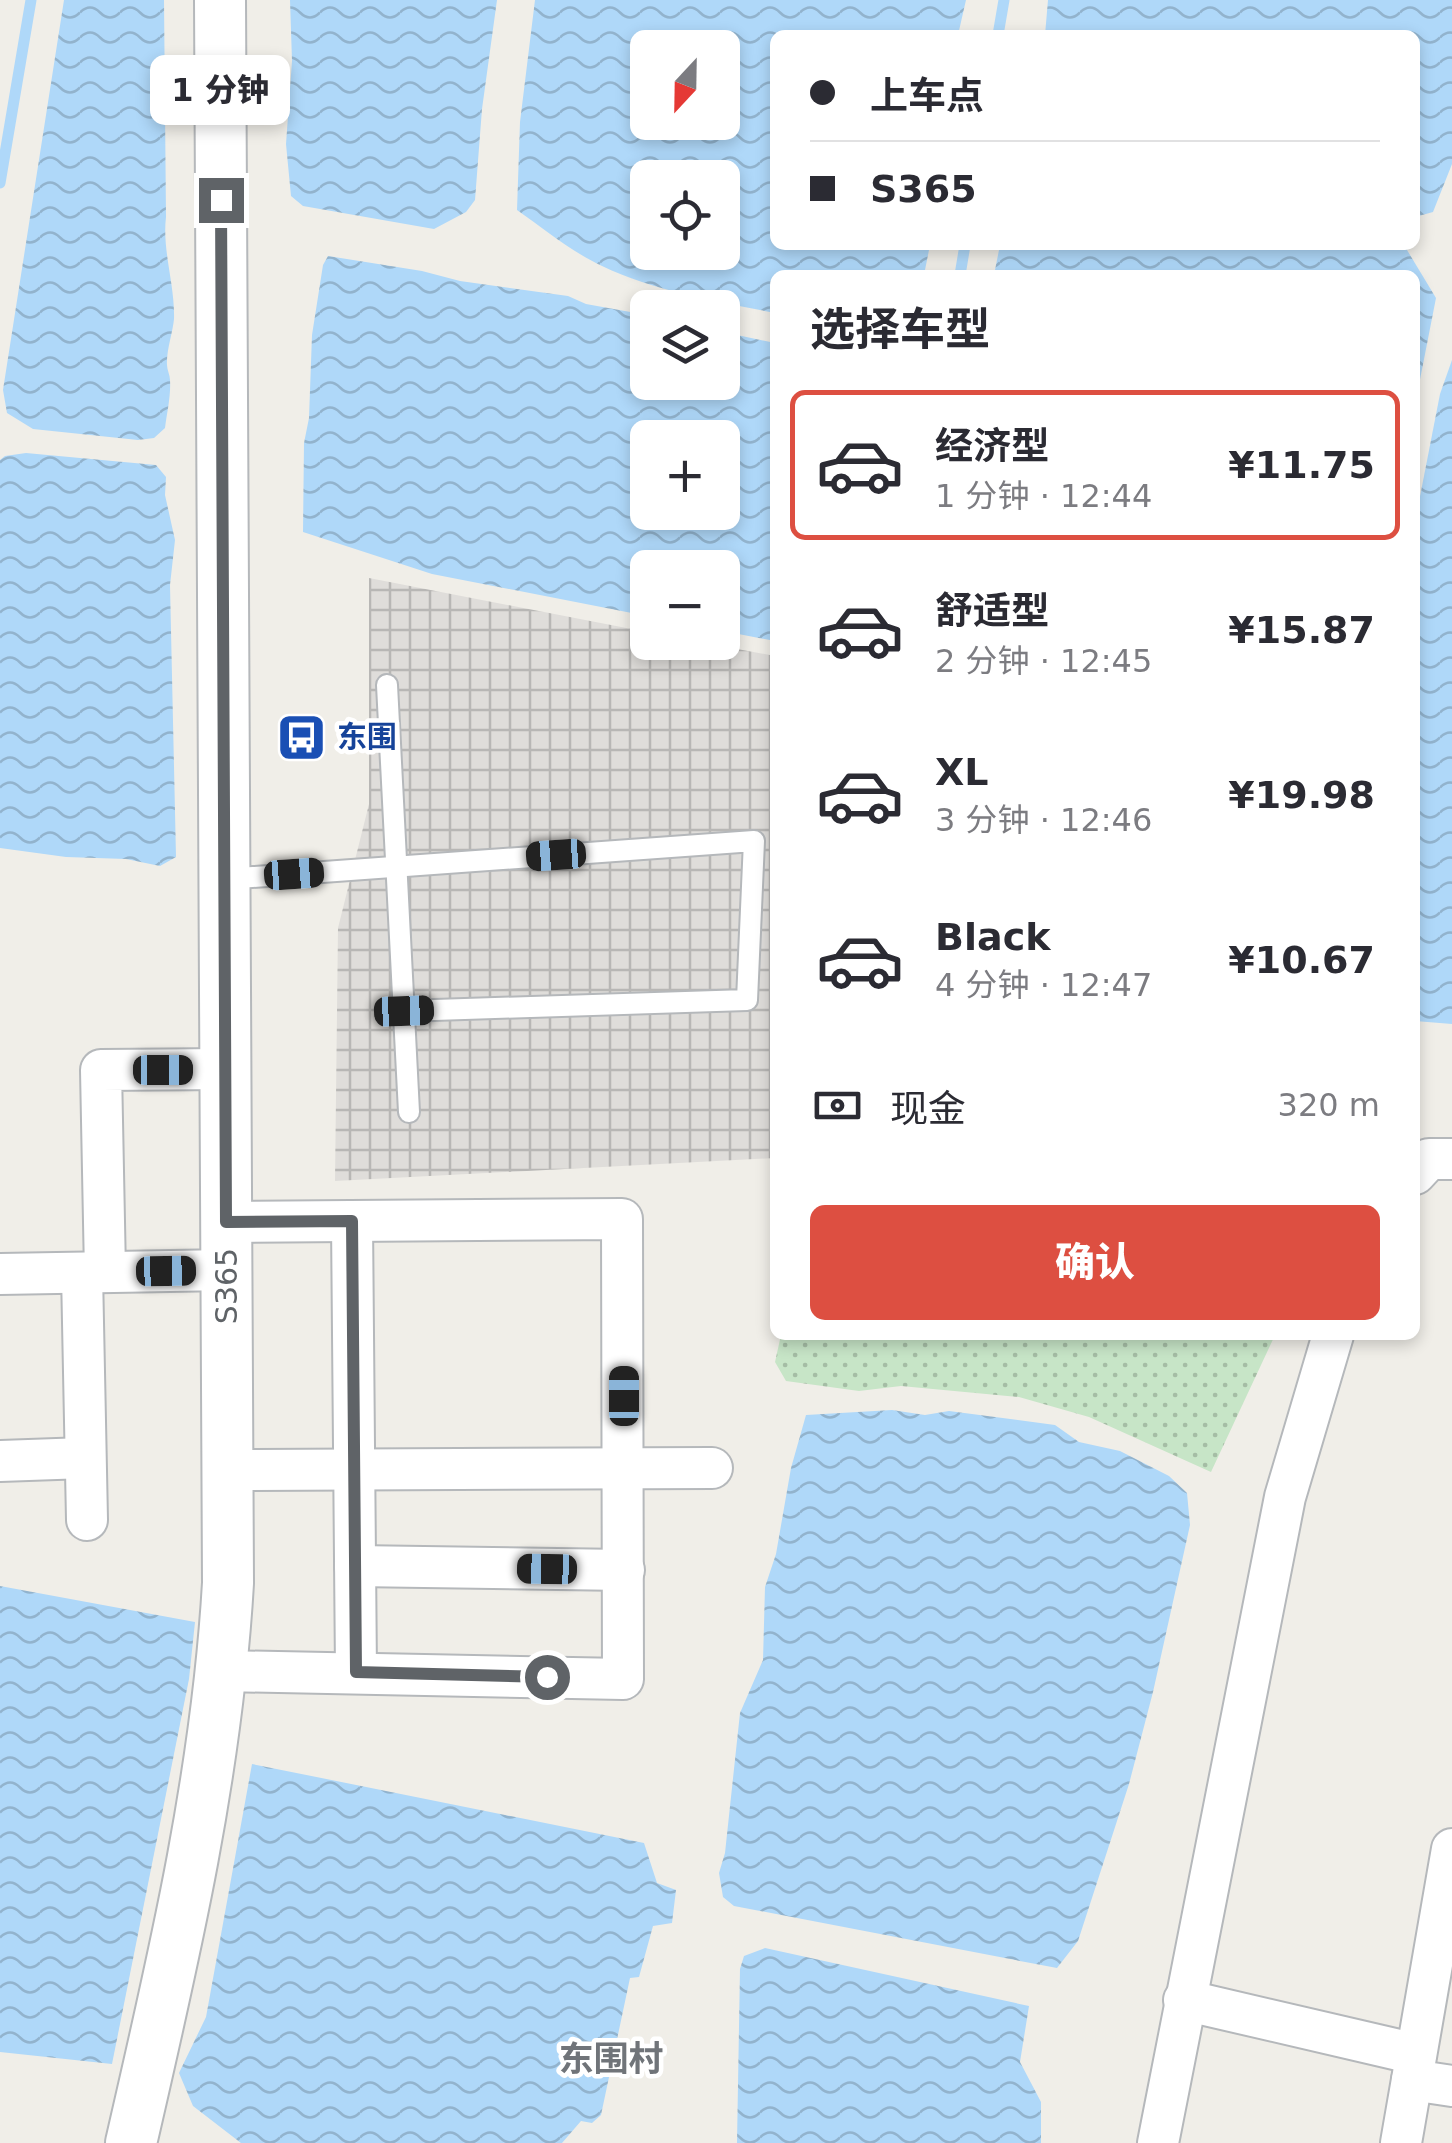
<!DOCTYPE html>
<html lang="zh">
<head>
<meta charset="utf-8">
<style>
	:root { --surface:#fff; --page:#f2f2f3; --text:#2b2b33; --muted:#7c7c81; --line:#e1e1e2; --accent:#dd4f41 }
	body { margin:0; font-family:"DejaVu Sans","Noto Sans SC",sans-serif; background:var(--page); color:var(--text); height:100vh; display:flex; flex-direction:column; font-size:38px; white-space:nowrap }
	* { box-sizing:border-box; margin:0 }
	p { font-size:32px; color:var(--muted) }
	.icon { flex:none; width:55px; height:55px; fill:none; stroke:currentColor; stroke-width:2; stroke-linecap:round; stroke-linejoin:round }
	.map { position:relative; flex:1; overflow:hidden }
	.details { position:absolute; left:770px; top:270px; width:650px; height:1070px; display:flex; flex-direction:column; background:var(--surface); border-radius:15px; box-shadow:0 5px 15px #0003 }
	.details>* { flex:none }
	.banner { position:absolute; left:770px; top:30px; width:650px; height:220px; border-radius:15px; box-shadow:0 5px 15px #0003; display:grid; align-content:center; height:220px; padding:0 40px; background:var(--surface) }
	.needle { width:65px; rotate:202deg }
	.buttons { position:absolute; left:630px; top:30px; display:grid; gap:20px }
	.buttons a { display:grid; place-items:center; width:110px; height:110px; border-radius:15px; background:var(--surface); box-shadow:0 5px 15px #0003; font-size:50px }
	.end { position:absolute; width:45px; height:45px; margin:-22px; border:12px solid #5f6367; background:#fff; box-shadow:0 0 0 5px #fff }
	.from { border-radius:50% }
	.bubble { position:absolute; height:70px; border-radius:15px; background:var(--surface); box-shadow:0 5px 15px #0003; font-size:32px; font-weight:800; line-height:70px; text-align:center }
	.car { position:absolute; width:30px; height:60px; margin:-30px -15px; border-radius:12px; box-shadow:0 0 8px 2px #0007; background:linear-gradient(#222 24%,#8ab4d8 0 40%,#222 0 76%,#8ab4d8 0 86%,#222 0) }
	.banner b { display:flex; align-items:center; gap:35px; height:95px; font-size:38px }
	.banner b+b { border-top:2px solid var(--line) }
	.banner i { width:25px; height:25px; background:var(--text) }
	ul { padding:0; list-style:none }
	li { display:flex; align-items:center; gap:30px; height:150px; margin:0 20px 15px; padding:0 20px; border:5px solid transparent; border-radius:15px }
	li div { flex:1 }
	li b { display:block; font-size:38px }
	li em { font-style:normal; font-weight:800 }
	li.on { border-color:var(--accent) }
	li>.icon { width:90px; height:90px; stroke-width:1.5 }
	h2 { padding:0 40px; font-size:45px; line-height:120px }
	.pay { display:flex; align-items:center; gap:25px; height:110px; padding:0 40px; font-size:38px }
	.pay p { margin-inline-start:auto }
	.cta { display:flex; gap:20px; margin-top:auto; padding:20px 40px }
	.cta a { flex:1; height:115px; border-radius:15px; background:var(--accent); color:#fff; font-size:40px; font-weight:800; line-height:115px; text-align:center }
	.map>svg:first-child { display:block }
</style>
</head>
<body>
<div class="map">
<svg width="1452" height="2143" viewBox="0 0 1452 2143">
	<defs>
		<pattern id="industrial-grid" width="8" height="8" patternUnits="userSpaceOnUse" patternTransform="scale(2.5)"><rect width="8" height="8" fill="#dfddda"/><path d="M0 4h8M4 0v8" fill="none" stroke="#b8b7b5"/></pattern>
		<pattern id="green-dots" width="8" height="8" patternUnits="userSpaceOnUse" patternTransform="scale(2.5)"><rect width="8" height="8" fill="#c7e5c7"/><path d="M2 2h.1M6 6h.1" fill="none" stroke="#a5bda5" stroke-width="1.8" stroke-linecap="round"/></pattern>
		<pattern id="water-waves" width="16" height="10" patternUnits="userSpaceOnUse" patternTransform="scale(2.5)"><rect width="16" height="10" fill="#afd8f9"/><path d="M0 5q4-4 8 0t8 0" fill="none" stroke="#92b3cd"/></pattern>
	</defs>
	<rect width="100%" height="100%" fill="#f0eee8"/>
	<path fill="url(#industrial-grid)" d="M369,578l278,54 1,10 57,1 70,13v502l-440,23 3,-253 31,-124z"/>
	<path fill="url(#green-dots)" d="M781,1335h494l-64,137 -122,-55 -70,-20 -118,-11 -42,5 -73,-10 -11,-19z"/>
	<g fill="url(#water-waves)" fill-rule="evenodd">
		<path d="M64,0h100l2,217c-4,34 9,67 8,102 -1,12 -8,33 -7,46 0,5 3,10 3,15 1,16 -3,32 -5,48l-11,10 -16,2 -105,-11 -26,-16 -4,-23z"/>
		<path d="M290,0h207l-15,109 -7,91 -9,12 -32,17 -131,-23 -12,-10 -5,-52 6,-83z"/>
		<path d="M535,0h431l-8,35h-183v210h155l-6,30h-149v38c-59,-12 -118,-21 -173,-47 -30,-14 -58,-37 -85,-56l3,-88zM648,48h74v74h-74zM648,178h74v74h-74z"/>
		<path d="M1048,0h404v164l-19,48 -18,5v-182h-370z"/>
		<path d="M1000,245h404l32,53 -21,107v-130h-421z"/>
		<path d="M328,256l94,15 38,10 108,15 18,8 61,11 1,67h74l1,-50 52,11v298l-52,-10 -1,-63h-74l-1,48 -215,-42 -129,-42 1,-89 5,-25 3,-83 11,-70zM648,438h74v74h-74z"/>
		<path d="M1452,360v664l-37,-3v-499l25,-128z"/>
		<path d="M26,453l130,12 10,12 -1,18 10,45 -5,45 6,272 -16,9 -34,-7 -60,-2 -66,-9v-388l5,-4z"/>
		<path d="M892,1410l33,5 24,-4 106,14 24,17 41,9 49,25 18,17 3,32 -37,167 -24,92 -51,157 -21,27 -323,-62 -11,-9 -4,-24 6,-20 15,-140 23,-53 2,-73 11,-33 15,-86 15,-53z"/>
		<path d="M0,1586l195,36 -6,57 -77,385 -112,-12z"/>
		<path d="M252,1764l392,79 13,40 19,7 -4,33 -19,3 -14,51 -9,1 -29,137 -9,8 -11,-2 -19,22h-321l-48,-37 -14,-33 27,-56z"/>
		<path d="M765,1948l264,58 -9,56 21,40v41h-304l3,-174 4,-13z"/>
	</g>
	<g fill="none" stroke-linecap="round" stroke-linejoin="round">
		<g stroke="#afd8f9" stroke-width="11">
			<path d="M998,35l6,-35"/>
			<path d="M0,183l31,-183"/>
			<path d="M960,275l5,-30"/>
		</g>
		<defs>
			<g id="service">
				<path d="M387,685l22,427"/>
				<path d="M225,879l529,-38 -7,159 -343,11"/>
			</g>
			<g id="minor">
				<path d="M1415,1174l14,-15h23"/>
				<path d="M352,1221l4,451"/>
				<path d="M105,1272l-4,-202 125,-1"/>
				<path d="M82,1273l5,247"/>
				<path d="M0,1274l227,-4"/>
				<path d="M0,1461l85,-3"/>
				<path d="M228,1470l484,-2"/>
				<path d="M355,1566l269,4"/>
				<path d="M223,1671l400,8 -1,-460 -396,3"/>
				<path d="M1184,2000l232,54"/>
				<path d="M1412,2080l40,6"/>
				<path d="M1158,2143l127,-646 48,-162"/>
				<path d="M1401,2143l51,-294"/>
			</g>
			<path id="tertiary" d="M131,2143c43,-186 86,-369 97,-560l-8,-1583"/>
		</defs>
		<use href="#service" stroke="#b5b8bb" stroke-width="24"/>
		<use href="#minor" stroke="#b5b8bb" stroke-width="44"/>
		<use href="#tertiary" stroke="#b5b8bb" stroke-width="54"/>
		<use href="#service" stroke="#fff" stroke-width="20"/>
		<use href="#minor" stroke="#fff" stroke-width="40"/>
		<use href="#tertiary" stroke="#fff" stroke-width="50"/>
	</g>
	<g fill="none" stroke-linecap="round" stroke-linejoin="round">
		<path stroke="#5f6367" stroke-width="12" d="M221,200l5,1022 126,-1 4,451 191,5"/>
	</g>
	<defs>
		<symbol id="bus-square" viewBox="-11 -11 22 22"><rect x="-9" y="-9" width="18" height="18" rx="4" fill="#1a4fb4" stroke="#fff"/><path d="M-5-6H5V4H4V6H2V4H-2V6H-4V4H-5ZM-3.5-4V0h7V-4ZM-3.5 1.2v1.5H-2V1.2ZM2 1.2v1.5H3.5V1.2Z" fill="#fff"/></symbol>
	</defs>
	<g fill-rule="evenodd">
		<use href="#bus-square" x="274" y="710" width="55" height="55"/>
	</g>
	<g text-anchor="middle" stroke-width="9" stroke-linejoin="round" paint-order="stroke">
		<g font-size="30" font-weight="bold" fill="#164399" stroke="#fff" text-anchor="start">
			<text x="337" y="747">东围</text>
		</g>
		<g font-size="30" fill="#5f6367" stroke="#fff">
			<text transform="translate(227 1286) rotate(-90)" y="10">S365</text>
		</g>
		<g font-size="35" font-weight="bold" fill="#707479" stroke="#fff">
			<text x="611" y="2071">东围村</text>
		</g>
	</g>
</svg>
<div class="buttons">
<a><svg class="needle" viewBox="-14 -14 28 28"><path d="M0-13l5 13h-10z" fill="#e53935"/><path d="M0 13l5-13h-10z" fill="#7c7c81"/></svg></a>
<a><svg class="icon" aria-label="locate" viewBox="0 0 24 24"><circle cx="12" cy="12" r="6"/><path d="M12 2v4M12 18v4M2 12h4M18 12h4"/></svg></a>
<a><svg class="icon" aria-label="layers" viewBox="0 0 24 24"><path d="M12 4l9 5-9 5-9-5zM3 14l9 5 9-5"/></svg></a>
<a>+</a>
<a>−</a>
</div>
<i class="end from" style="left:547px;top:1677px"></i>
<i class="end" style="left:221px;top:200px"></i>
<div class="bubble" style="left:150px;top:55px;width:140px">1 分钟</div>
<i class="car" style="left:556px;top:855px;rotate:266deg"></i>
<i class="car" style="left:294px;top:874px;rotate:86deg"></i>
<i class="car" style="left:404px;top:1011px;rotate:88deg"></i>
<i class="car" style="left:163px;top:1070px;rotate:90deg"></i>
<i class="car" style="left:166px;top:1271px;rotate:89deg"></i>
<i class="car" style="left:624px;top:1396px;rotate:0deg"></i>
<i class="car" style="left:547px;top:1569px;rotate:271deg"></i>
<div class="banner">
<b><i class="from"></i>上车点</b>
<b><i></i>S365</b>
</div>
<section class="details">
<h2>选择车型</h2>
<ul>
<li class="on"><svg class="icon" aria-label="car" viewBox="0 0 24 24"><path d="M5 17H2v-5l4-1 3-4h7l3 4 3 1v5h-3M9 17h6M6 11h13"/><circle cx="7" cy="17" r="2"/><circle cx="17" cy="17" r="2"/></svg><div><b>经济型</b><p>1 分钟 · 12:44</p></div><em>¥11.75</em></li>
<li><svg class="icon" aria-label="car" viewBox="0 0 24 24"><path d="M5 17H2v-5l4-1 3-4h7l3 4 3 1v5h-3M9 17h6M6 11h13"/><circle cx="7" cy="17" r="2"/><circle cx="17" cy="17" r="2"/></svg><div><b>舒适型</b><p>2 分钟 · 12:45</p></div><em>¥15.87</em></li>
<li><svg class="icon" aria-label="car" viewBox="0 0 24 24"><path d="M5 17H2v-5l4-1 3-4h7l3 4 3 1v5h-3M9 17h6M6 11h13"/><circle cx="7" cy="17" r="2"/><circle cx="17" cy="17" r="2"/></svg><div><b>XL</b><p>3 分钟 · 12:46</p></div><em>¥19.98</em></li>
<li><svg class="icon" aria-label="car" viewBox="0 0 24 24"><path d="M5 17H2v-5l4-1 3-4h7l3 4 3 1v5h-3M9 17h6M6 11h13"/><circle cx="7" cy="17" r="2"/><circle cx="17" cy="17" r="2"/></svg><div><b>Black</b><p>4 分钟 · 12:47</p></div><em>¥10.67</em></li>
</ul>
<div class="pay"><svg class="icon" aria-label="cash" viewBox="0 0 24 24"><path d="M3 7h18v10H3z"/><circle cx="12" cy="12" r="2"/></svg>现金<p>320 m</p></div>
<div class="cta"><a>确认</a></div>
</section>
</div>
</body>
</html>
